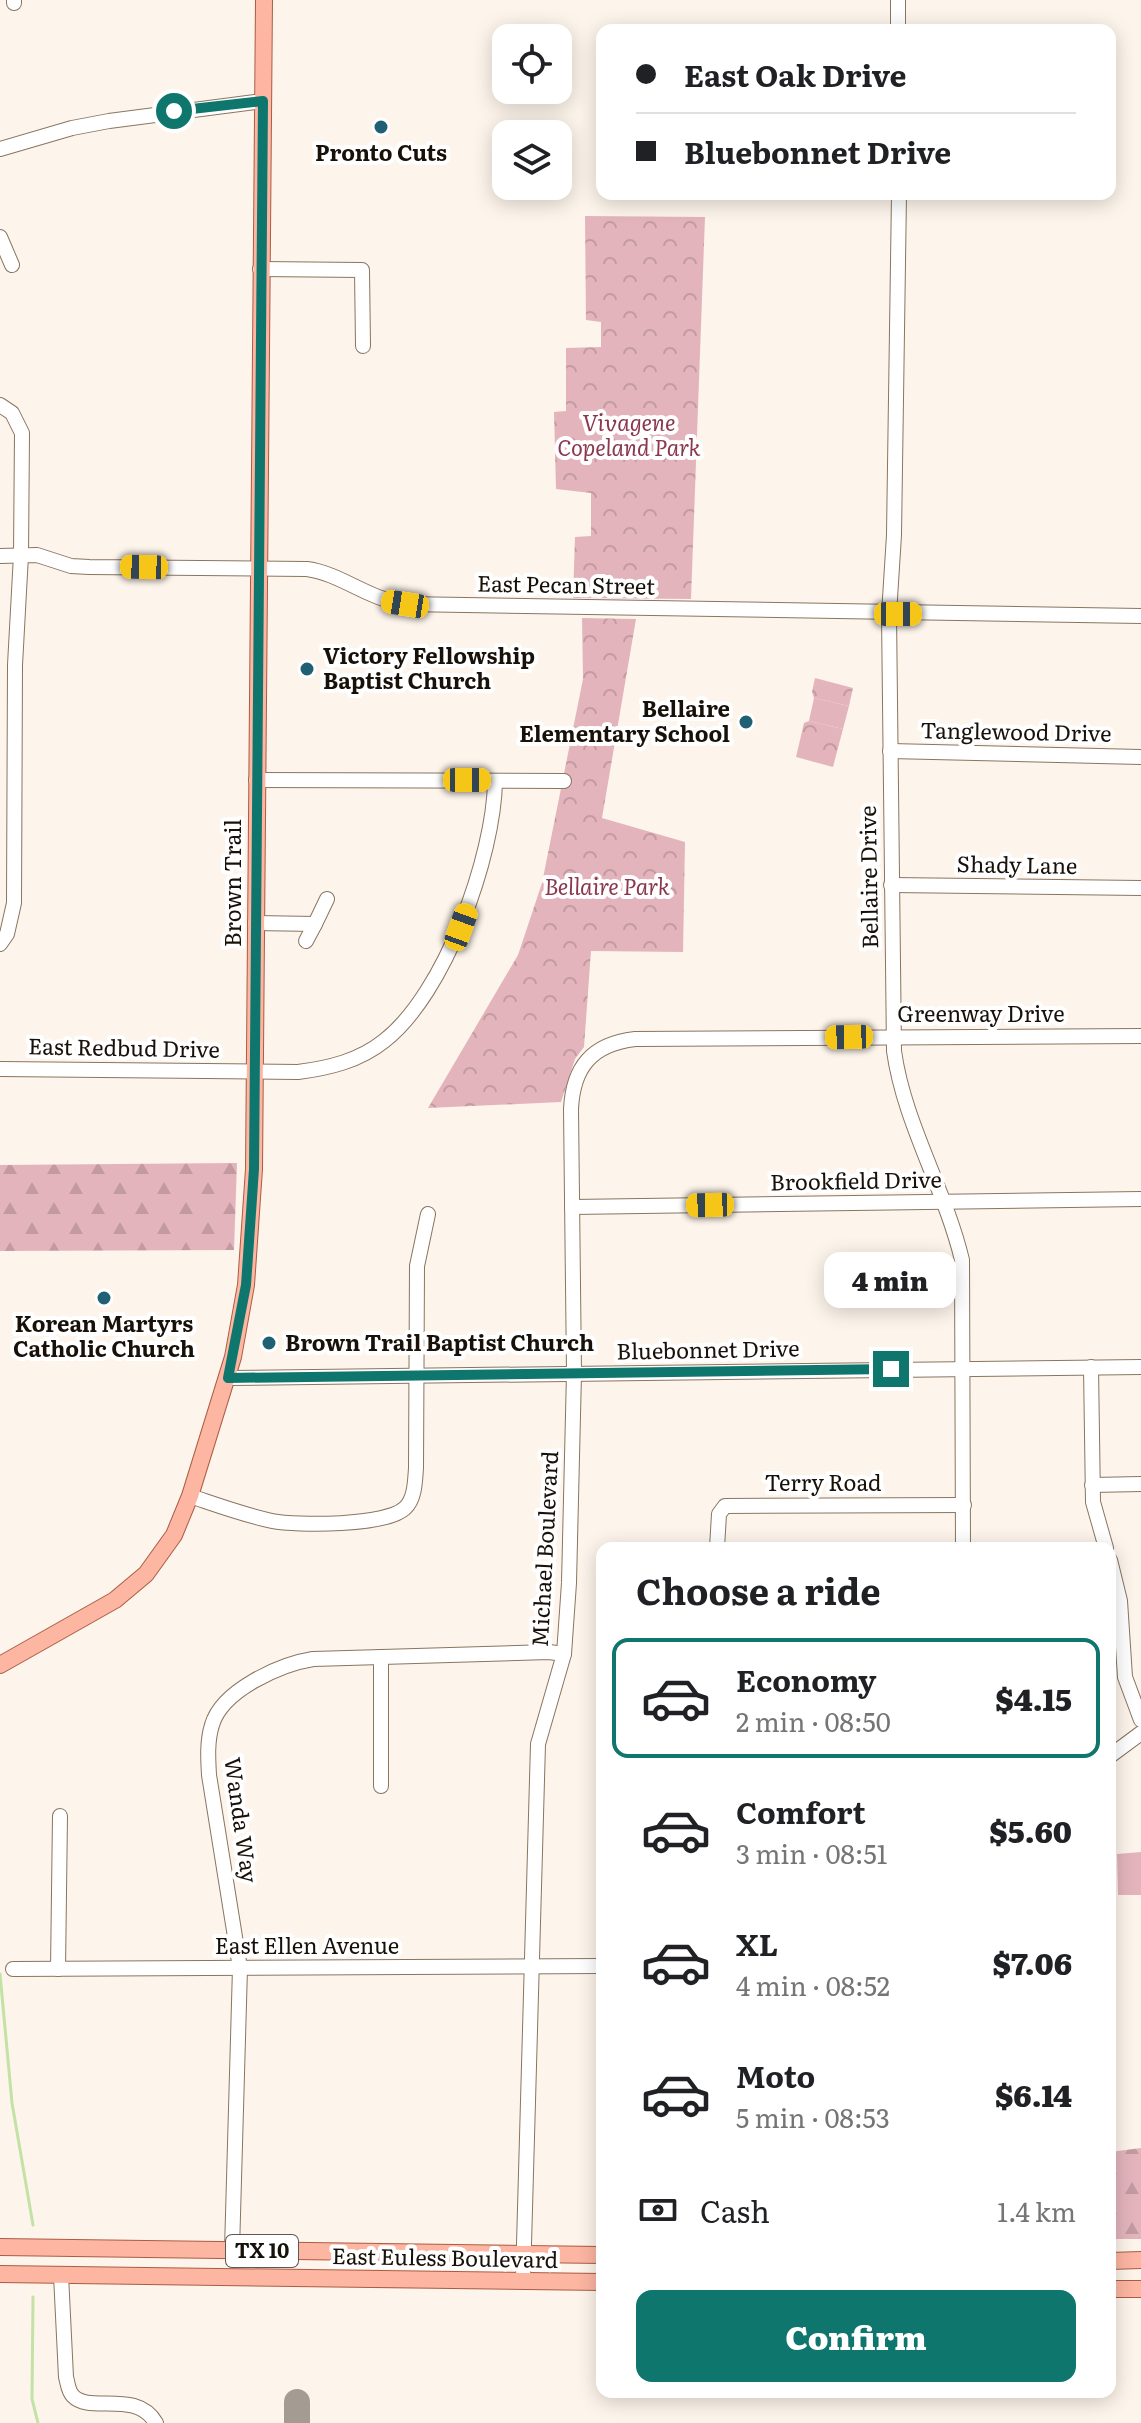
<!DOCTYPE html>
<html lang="en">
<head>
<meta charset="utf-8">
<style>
	:root { --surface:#fff; --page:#f2f2f2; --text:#202124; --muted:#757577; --line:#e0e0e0; --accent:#0f766e }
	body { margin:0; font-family:Literata,serif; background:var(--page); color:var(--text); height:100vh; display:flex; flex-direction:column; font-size:30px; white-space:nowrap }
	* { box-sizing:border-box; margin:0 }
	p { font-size:26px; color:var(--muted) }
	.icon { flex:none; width:44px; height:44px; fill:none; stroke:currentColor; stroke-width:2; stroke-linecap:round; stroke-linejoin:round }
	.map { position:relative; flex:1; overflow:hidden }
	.details { position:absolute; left:596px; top:1542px; width:520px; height:856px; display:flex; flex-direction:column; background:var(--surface); border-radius:16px; box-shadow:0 4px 20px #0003 }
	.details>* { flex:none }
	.banner { position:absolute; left:596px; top:24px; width:520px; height:176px; border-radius:16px; box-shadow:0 4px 20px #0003; display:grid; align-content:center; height:176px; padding:0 40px; background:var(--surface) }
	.fabs { position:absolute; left:492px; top:24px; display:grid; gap:16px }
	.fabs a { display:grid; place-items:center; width:80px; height:80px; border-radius:16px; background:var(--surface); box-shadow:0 4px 20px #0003; font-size:40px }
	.end { position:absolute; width:36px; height:36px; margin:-18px; border:10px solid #0f766e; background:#fff; box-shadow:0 0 0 4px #fff }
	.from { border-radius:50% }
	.bubble { position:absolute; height:56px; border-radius:16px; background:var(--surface); box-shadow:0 4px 20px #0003; font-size:26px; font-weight:800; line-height:56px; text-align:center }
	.car { position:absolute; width:24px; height:48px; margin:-24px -12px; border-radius:10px; box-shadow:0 0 6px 2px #0007; background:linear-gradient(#f5c518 24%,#345 0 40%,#f5c518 0 76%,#345 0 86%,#f5c518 0) }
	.banner b { display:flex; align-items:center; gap:28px; height:76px; font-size:30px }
	.banner b+b { border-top:2px solid var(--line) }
	.banner i { width:20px; height:20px; background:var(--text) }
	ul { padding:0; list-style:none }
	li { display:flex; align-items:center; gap:24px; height:120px; margin:0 16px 12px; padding:0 24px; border:4px solid transparent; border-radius:16px }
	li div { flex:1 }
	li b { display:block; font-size:30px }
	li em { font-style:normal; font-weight:800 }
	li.active { border-color:var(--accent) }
	li>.icon { width:72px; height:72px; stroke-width:1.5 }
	h2 { padding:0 40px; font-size:36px; line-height:96px }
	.pay { display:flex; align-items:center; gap:20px; height:88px; padding:0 40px; font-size:30px }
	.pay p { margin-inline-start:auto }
	.primary-button { display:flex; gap:16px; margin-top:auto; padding:16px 40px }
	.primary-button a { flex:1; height:92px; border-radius:16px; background:var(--accent); color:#fff; font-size:32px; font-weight:800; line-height:92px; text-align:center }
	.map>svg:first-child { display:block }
</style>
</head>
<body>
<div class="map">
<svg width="1141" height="2423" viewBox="0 0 1141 2423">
	<defs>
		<pattern id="forest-firs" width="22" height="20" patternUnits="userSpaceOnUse" patternTransform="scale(2)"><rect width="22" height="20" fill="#e4b4bd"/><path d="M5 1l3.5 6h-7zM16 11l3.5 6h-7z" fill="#c39aa1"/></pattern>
		<pattern id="park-crowns" width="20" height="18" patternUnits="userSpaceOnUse" patternTransform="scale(2)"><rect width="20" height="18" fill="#e4b4bd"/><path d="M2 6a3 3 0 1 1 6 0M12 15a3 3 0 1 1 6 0" fill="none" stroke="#c39aa1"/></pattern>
	</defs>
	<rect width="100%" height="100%" fill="#fdf4eb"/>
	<g fill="#e4b4bd">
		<path d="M814,698l35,8 -6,23 -34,-8z"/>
		<path d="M1141,1852v43h-23l-1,-41z"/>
	</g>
	<g fill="url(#forest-firs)">
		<path d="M237,1163l-3,87 -234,1v-86z"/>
		<path d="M1141,2148v91h-31v-87z"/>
	</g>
	<g fill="url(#park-crowns)">
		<path d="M585,216l120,1 -14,382 -118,-1 2,-61 16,-1v-43l-35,-4 -2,-77 12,-1v-63l35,-1v-25l-15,-2z"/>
		<path d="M582,618l54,1 -34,199 83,24 -2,110 -92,-1 -7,96 -9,12 -14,43 -133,6 90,-153 24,-72 41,-204z"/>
		<path d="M815,678l38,10 -4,18 -35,-8 -2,-6z"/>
		<path d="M809,721l34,8 -10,38 -37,-10 8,-34z"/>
	</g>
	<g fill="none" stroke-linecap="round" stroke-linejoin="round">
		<g stroke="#c3e2a6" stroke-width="3">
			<path d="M0,1974l12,129 21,122"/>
			<path d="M33,2297l-1,102 6,24"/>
		</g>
		<path stroke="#a49c93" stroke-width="26" d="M297,2423v-21"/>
		<defs>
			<g id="minor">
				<path d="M14,3v-3"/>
				<path d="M898,30v-30"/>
				<path d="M0,149l72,-21 37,-7 154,-20"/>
				<path d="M899,194l-5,341 -5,79 5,437c10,72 51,138 68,209l1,288"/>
				<path d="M0,237l12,28"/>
				<path d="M260,269l102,1 1,76"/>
				<path d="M0,405l12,8 10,20 -1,122 -6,110 -1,238 -7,31 -7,10"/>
				<path d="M0,556l37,-1 34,11 18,1 218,2c35,5 60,30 98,35l736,12"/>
				<path d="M890,751l251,6"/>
				<path d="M256,780l308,1"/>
				<path d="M891,885l250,3"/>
				<path d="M255,923l60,1 12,-25"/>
				<path d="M306,941l9,-17"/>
				<path d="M0,1069l298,3c31,-4 61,-11 86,-31 61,-47 110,-185 111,-260"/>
				<path d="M572,1207l569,-8"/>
				<path d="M1091,1367l2,135 13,46"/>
				<path d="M228,1378l913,-11"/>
				<path d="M1092,1485l49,-1"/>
				<path d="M190,1496c27,9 54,19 82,25 25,5 115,5 133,-13 10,-9 10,-27 11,-40l1,-202 11,-52"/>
				<path d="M717,1548l2,-34 6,-8 239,-1"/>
				<path d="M1110,1560l10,41 5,76 16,43"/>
				<path d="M381,1657v129"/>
				<path d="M1110,1756l31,-23"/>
				<path d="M13,1969l589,-3"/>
				<path d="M58,1969l2,-153"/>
				<path d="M232,2250l8,-282 -31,-193c-1,-17 -2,-34 3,-50 10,-35 69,-61 101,-66l236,-7 15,2"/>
				<path d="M61,2275l5,102c2,7 2,14 7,19 17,18 63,-7 83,27"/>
				<path d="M523,2280l15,-536 26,-90 5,-71 5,-210 -3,-264c2,-42 21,-65 64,-70l506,-3"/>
			</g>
			<g id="major">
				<path d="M0,1665l115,-65 31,-26 28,-39 16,-39 43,-139 13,-72 8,-116 10,-1169"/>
				<path d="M0,2247l602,8"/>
				<path d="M1110,2261l31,-1"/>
				<path d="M0,2274l602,8"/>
				<path d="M1110,2289h31"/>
			</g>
		</defs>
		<use href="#minor" stroke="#897560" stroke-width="16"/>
		<use href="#major" stroke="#ab5c44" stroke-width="18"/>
		<use href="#minor" stroke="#fff" stroke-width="14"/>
		<use href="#major" stroke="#fcb6a2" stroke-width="16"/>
	</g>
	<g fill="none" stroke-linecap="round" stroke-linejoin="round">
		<path stroke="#0f766e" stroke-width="10" d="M174,111l89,-10 -9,1068 -8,116 -18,93 663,-9"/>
	</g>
	<g fill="#1f6075" stroke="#fff" stroke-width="3">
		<circle cx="381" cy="127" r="8"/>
		<circle cx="307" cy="669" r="8"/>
		<circle cx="746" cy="722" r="8"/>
		<circle cx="104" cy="1298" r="8"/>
		<circle cx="269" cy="1343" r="8"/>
	</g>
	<g text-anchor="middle" stroke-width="8" stroke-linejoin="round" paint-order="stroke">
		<rect fill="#fff" stroke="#5d5853" stroke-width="2" x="226" y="2235" width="72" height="32" rx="6"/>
		<g font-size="20" font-weight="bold" fill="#181109">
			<text x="262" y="2258">TX 10</text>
		</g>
		<g font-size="22" font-weight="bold" fill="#181109" stroke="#fff">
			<text x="381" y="161">Pronto Cuts</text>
			<text x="323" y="664" text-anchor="start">Victory Fellowship<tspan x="323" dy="25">Baptist Church</tspan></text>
			<text x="730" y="717" text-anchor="end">Bellaire<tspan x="730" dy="25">Elementary School</tspan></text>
			<text x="104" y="1332">Korean Martyrs<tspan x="104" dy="25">Catholic Church</tspan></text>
			<text x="285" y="1351" text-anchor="start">Brown Trail Baptist Church</text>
		</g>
		<g font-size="22" font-style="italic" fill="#8b374e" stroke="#fff">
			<text x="629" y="431">Vivagene<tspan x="629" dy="25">Copeland Park</tspan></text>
			<text x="607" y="895">Bellaire Park</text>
		</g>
		<g font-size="22" fill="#181109" stroke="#fff">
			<text transform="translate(566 585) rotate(1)" y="8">East Pecan Street</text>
			<text transform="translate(1016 732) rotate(1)" y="8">Tanglewood Drive</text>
			<text transform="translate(1017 865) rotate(1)" y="8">Shady Lane</text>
			<text transform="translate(869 877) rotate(-91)" y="8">Bellaire Drive</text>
			<text transform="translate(233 883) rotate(-90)" y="8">Brown Trail</text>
			<text x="981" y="1022">Greenway Drive</text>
			<text transform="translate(124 1048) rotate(1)" y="8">East Redbud Drive</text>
			<text transform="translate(856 1181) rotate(-1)" y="8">Brookfield Drive</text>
			<text transform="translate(708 1350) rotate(-1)" y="8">Bluebonnet Drive</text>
			<text x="823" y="1491">Terry Road</text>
			<text transform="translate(545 1549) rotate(-87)" y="8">Michael Boulevard</text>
			<text transform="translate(241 1820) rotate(82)" y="8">Wanda Way</text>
			<text x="307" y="1954">East Ellen Avenue</text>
			<text transform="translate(445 2258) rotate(1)" y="8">East Euless Boulevard</text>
		</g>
	</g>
</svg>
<div class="fabs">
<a><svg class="icon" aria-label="locate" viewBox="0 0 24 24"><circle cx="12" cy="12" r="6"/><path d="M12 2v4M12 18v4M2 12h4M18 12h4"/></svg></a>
<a><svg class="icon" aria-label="layers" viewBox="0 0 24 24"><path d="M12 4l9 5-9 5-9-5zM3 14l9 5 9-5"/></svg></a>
</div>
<i class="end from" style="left:174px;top:111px"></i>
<i class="end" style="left:891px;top:1369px"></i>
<div class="bubble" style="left:824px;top:1252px;width:132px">4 min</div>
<i class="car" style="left:144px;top:567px;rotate:271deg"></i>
<i class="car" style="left:405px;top:604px;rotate:279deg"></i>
<i class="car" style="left:898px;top:614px;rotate:90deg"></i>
<i class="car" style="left:467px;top:780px;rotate:90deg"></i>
<i class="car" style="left:461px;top:927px;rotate:20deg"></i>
<i class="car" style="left:849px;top:1037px;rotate:269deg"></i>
<i class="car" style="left:710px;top:1205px;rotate:269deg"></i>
<div class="banner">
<b><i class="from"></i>East Oak Drive</b>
<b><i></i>Bluebonnet Drive</b>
</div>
<section class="details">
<h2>Choose a ride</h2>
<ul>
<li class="active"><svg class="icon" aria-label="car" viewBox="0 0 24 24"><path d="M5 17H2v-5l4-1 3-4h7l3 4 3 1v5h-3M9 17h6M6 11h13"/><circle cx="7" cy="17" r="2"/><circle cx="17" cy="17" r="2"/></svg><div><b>Economy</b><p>2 min · 08:50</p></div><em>$4.15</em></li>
<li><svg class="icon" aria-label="car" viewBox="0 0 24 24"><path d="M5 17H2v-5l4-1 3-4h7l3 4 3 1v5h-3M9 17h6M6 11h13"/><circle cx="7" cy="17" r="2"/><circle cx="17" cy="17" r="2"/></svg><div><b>Comfort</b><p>3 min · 08:51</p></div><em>$5.60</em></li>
<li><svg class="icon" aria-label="car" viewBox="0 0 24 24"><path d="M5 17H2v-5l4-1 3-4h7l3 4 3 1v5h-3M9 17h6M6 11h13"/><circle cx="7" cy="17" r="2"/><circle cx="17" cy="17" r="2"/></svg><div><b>XL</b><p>4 min · 08:52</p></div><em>$7.06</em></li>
<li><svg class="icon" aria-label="car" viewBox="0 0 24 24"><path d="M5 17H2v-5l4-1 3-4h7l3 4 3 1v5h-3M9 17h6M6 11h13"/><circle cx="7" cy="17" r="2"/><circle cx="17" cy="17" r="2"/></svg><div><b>Moto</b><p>5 min · 08:53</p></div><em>$6.14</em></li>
</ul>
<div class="pay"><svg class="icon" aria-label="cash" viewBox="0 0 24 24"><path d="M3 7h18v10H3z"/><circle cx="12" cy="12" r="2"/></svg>Cash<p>1.4 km</p></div>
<div class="primary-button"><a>Confirm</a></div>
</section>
</div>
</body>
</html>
